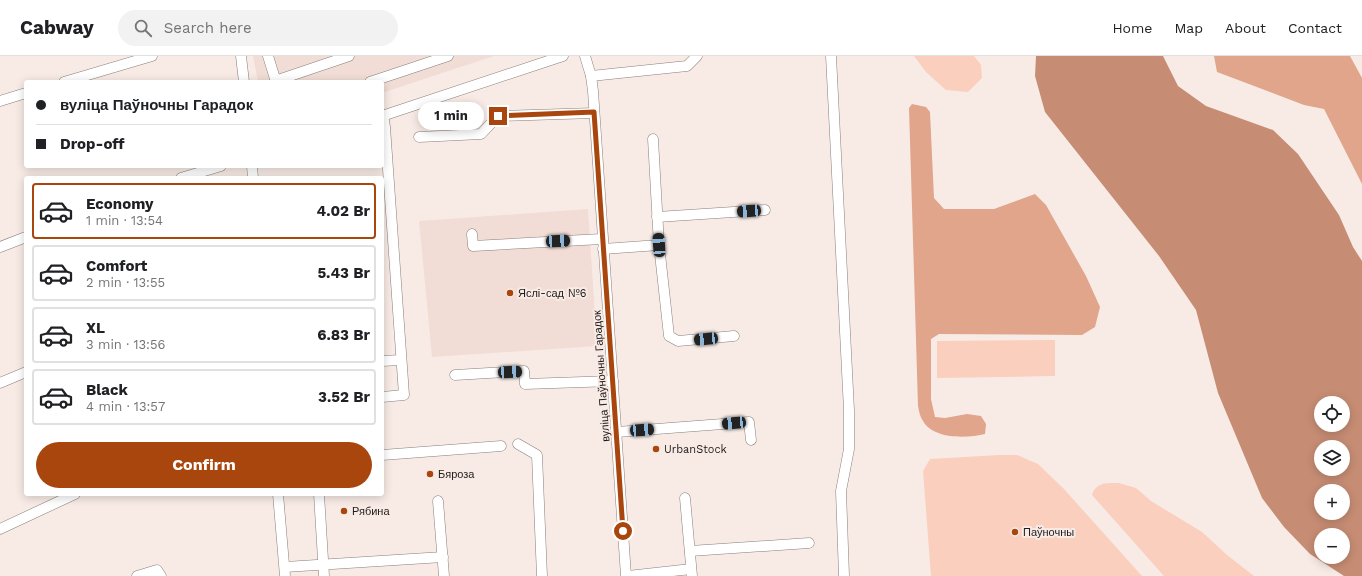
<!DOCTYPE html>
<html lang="en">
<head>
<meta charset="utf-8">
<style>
	:root { --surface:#fff; --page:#f2f2f2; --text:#202124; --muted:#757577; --line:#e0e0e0; --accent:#a9460d }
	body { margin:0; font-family:"Work Sans",sans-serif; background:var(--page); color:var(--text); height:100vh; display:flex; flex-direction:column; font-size:15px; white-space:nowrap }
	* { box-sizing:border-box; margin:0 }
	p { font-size:13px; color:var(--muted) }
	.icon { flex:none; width:22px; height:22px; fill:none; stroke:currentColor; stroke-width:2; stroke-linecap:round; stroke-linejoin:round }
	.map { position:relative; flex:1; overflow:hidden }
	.panel { position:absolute; left:24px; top:120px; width:360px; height:320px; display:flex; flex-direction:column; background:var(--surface); border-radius:4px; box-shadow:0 2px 10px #0003 }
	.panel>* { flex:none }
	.guide { position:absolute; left:24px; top:24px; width:360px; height:88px; border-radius:4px; box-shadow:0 2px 10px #0003; display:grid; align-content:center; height:88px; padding:0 12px; background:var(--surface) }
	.buttons { position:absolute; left:1314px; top:340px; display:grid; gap:8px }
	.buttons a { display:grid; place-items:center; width:36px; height:36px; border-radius:50%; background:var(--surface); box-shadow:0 2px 10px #0003; font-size:20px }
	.end { position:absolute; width:18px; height:18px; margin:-9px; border:5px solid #a9460d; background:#fff; box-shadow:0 0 0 2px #fff }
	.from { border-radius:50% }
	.bubble { position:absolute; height:28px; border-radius:14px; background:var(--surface); box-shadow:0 2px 10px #0003; font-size:13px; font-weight:700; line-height:28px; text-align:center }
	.car { position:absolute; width:12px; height:24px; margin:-12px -6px; border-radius:5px; box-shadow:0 0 3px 1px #0007; background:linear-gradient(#222 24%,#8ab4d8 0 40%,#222 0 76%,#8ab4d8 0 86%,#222 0) }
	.guide b { display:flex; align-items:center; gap:14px; height:38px; font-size:15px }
	.guide b+b { border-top:1px solid var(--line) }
	.guide i { width:10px; height:10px; background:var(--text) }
	ul { padding:7px 0 0; list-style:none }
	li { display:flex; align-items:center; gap:12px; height:56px; margin:0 8px 6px; padding:0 4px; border:2px solid var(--line); border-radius:4px }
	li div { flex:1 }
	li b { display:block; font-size:15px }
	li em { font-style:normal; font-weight:700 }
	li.active { border-color:var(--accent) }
	li>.icon { width:36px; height:36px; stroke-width:1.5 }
	.cta { display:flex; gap:8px; margin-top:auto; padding:8px 12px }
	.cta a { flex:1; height:46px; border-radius:24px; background:var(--accent); color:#fff; font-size:16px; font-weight:700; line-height:46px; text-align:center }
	header { display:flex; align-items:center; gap:24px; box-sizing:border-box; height:56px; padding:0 20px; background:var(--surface); border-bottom:1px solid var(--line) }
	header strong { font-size:19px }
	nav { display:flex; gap:22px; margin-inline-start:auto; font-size:14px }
	.search { width:280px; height:36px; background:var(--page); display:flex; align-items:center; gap:10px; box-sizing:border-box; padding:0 14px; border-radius:22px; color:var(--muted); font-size:15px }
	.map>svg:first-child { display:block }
</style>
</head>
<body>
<header>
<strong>Cabway</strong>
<div class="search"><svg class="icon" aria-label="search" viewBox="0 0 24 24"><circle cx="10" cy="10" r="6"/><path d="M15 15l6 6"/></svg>Search here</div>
<nav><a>Home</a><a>Map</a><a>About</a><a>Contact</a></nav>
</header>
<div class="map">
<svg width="1362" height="520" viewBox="0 0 1362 520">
	<rect width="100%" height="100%" fill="#f8ebe6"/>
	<g fill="#f1ddd5">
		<path d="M253,0h241l-112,37v-11h-124z"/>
		<path d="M588,153l9,137 -165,11 -13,-136z"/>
	</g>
	<g fill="#facfbd">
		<path d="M914,0h60l7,9 1,13 -14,14 -22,-2 -20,-18z"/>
		<path d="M1055,284v36l-118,2v-37z"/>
		<path d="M999,399h18l21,9 26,25 78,87h-211l-8,-105 7,-12z"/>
		<path d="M1119,427l17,5 15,13 51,31 25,23 27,21h-90l-72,-81c4,-13 15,-12 27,-12z"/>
	</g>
	<g fill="#e0a58b">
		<path d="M1214,0h136l12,22v106l-38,-75 -20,-4 -87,-33z"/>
		<path d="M912,48l14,3 4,5 4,86 10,11h50l41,-15 11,11 40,71 14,31 -5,20 -13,8 -143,-1 -8,5v60l4,18 10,1 22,-4 14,2 5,8 -1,10c-17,4 -51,6 -62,-13 -3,-4 -4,-10 -5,-15l-9,-298z"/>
	</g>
	<path fill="#c78d74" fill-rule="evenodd" d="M1036,0h127l15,30 28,20 67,24 25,24 41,61 14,32 9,14v315h-18l-34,-22 -26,-27 -22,-29 -44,-105 -22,-83 -37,-54 -114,-144 -10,-36zM1321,347h22v22h-22zM1321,391h22v22h-22zM1321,435h22v22h-22zM1321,479h22v22h-22z"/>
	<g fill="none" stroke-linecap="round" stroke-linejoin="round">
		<defs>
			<g id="minor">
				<path d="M241,0l3,26"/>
				<path d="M268,0l8,26"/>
				<path d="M585,0l6,20 2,15 33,485"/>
				<path d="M831,0l18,354v39l-8,42 3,85"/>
				<path d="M591,20l96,-10 10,-10"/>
				<path d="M275,25l74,-25"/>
				<path d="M64,26l88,-26"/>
				<path d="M370,26l78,-26"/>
				<path d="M0,45l26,-8"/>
				<path d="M382,60l181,-60"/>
				<path d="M419,81l62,-3 17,-18 96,-3"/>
				<path d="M653,83l6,106 10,91 9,5 56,-5"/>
				<path d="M252,110l1,12"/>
				<path d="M181,122l40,-12"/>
				<path d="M657,161l108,-7"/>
				<path d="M472,178l1,12 129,-7"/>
				<path d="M0,191l26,-10"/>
				<path d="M603,193l56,-4"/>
				<path d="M382,305l19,-1"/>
				<path d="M455,319l69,-4 1,13 88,-3"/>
				<path d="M0,327l26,-11"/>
				<path d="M382,341l22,-2 -19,-268 -2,-12"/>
				<path d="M617,376l132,-10 2,18"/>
				<path d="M518,388l19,11 5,121"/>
				<path d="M382,399l119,-9"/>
				<path d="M278,438l7,82"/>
				<path d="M319,438l5,82"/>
				<path d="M685,442l7,78"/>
				<path d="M438,445l6,75"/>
				<path d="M0,473l75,-35"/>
				<path d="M690,495l119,-8"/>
				<path d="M285,511l158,-10"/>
				<path d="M137,520l20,-6 4,6"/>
				<path d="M628,520l63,-7"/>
			</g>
		</defs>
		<use href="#minor" stroke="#897e79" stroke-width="11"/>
		<use href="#minor" stroke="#fff" stroke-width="10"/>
	</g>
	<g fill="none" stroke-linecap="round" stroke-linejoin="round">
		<path stroke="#a9460d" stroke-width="5" d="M498,60l96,-4 29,419"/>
	</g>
	<g fill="#a9460d" stroke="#f8ebe6" stroke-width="1.5">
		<circle cx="510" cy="237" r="4"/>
		<circle cx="656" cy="393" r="4"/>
		<circle cx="430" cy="418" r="4"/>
		<circle cx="344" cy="455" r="4"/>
		<circle cx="1015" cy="476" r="4"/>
	</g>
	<g text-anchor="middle" stroke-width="4" stroke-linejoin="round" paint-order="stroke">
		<g font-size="11" fill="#1f1b19" stroke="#f8ebe6" text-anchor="start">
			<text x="518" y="241">Яслі-сад №6</text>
			<text x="664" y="397">UrbanStock</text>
			<text x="438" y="422">Бяроза</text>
			<text x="352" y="459">Рябина</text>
			<text x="1023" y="480">Паўночны</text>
		</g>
		<g font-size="11" fill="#1f1b19" stroke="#f8ebe6">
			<text transform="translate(601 320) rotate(-94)" y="4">вуліца Паўночны Гарадок</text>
		</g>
	</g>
</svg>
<div class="buttons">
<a><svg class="icon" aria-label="locate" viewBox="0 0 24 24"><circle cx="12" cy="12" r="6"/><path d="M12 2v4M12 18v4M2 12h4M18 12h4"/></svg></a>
<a><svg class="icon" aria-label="layers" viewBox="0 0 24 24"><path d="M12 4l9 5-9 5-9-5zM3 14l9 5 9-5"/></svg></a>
<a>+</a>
<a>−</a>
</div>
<i class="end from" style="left:623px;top:475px"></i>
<i class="end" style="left:498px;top:60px"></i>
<div class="bubble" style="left:418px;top:46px;width:66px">1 min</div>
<i class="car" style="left:749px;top:155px;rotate:266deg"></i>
<i class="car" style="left:558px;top:185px;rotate:87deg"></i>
<i class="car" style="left:659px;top:189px;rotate:356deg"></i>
<i class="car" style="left:706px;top:283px;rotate:265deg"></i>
<i class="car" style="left:510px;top:316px;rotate:87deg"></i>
<i class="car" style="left:734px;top:367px;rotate:265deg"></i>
<i class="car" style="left:642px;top:374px;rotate:86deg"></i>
<div class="guide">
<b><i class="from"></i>вуліца Паўночны Гарадок</b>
<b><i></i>Drop-off</b>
</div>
<section class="panel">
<ul>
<li class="active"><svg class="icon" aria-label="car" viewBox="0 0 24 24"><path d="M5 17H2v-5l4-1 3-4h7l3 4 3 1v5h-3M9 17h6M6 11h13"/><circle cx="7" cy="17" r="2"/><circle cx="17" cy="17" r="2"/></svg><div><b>Economy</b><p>1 min · 13:54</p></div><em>4.02 Br</em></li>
<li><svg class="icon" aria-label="car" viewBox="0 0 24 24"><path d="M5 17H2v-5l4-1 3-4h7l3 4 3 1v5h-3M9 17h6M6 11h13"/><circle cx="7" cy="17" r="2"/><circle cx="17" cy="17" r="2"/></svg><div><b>Comfort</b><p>2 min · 13:55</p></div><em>5.43 Br</em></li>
<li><svg class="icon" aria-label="car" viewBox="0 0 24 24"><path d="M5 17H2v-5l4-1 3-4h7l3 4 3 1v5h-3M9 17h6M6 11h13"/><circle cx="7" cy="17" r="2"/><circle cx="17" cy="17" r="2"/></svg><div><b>XL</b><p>3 min · 13:56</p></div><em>6.83 Br</em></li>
<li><svg class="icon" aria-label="car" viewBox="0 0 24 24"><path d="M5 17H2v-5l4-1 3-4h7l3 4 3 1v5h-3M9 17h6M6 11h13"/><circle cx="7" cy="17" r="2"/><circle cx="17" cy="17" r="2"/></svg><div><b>Black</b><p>4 min · 13:57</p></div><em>3.52 Br</em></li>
</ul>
<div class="cta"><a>Confirm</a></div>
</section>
</div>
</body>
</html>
